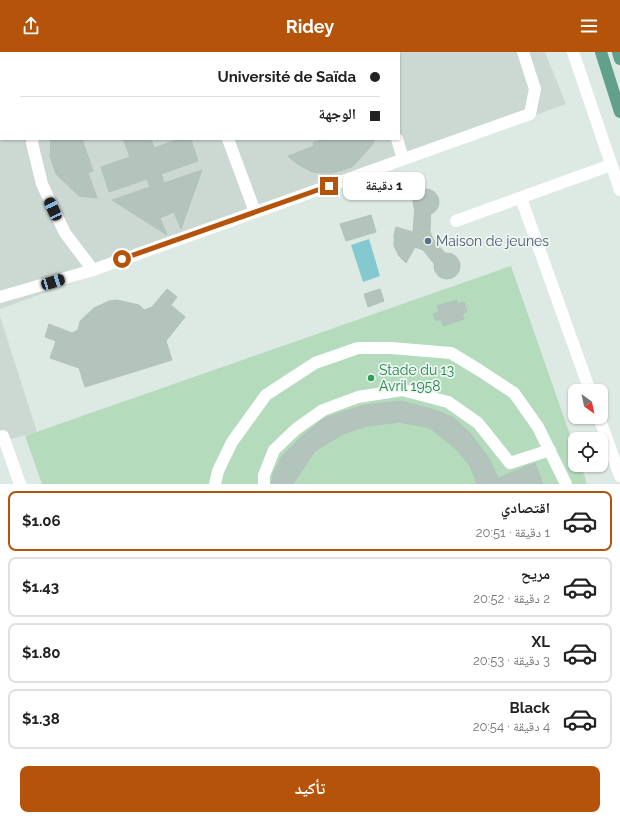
<!DOCTYPE html>
<html lang="ar">
<head>
<meta charset="utf-8">
<style>
	:root { --surface:#fff; --page:#f2f2f2; --text:#222; --muted:#767676; --line:#e0e0e0; --accent:#b45309 }
	body { margin:0; font-family:Raleway,"Noto Naskh Arabic",sans-serif; background:var(--page); color:var(--text); direction:rtl; height:100vh; display:flex; flex-direction:column; font-size:15px; white-space:nowrap }
	* { box-sizing:border-box; margin:0 }
	p { font-size:13px; color:var(--muted) }
	.icon { flex:none; width:22px; height:22px; fill:none; stroke:currentColor; stroke-width:2; stroke-linecap:round; stroke-linejoin:round }
	.map { position:relative; height:432px; overflow:hidden; direction:ltr }
	.details { display:flex; flex-direction:column; background:var(--surface); flex:1 }
	.details>* { flex:none }
	.hud { position:absolute; left:0px; top:0px; width:400px; height:88px; box-shadow:0 1px 3px #0004; direction:rtl; display:grid; align-content:center; height:88px; padding:0 20px; background:var(--surface) }
	.needle { width:26px; rotate:147deg }
	.buttons { position:absolute; left:568px; top:332px; display:grid; gap:8px }
	.buttons a { display:grid; place-items:center; width:40px; height:40px; border-radius:8px; background:var(--surface); box-shadow:0 1px 3px #0004; font-size:20px }
	.end { position:absolute; width:18px; height:18px; margin:-9px; border:5px solid #b45309; background:#fff; box-shadow:0 0 0 2px #fff }
	.from { border-radius:50% }
	.bubble { position:absolute; height:28px; border-radius:8px; background:var(--surface); box-shadow:0 1px 3px #0004; font-size:13px; font-weight:700; line-height:28px; text-align:center; direction:rtl }
	.car { position:absolute; width:12px; height:24px; margin:-12px -6px; border-radius:5px; box-shadow:0 0 3px 1px #0007; background:linear-gradient(#222 24%,#8ab4d8 0 40%,#222 0 76%,#8ab4d8 0 86%,#222 0) }
	.hud b { display:flex; align-items:center; gap:14px; height:38px; font-size:15px }
	.hud b+b { border-top:1px solid var(--line) }
	.hud i { width:10px; height:10px; background:var(--text) }
	ul { padding:7px 0 0; list-style:none }
	li { display:flex; align-items:center; gap:12px; height:60px; margin:0 8px 6px; padding:0 12px; border:2px solid var(--line); border-radius:8px }
	li div { flex:1 }
	li b { display:block; font-size:15px }
	li em { font-style:normal; font-weight:700 }
	li.selected { border-color:var(--accent) }
	li>.icon { width:36px; height:36px; stroke-width:1.5 }
	.button { display:flex; gap:8px; margin-top:auto; padding:8px 20px }
	.button a { flex:1; height:46px; border-radius:8px; background:var(--accent); color:#fff; font-size:16px; font-weight:700; line-height:46px; text-align:center }
	header { display:flex; justify-content:space-between; align-items:center; height:52px; padding:0 20px; background:var(--accent); color:#fff; font-size:18px; font-weight:700 }
	.map>svg:first-child { display:block }
</style>
</head>
<body>
<header><svg class="icon" aria-label="menu" viewBox="0 0 24 24"><path d="M4 6h16M4 12h16M4 18h16"/></svg>Ridey<svg class="icon" aria-label="share" viewBox="0 0 24 24"><path d="M12 15V3M7 8l5-5 5 5M5 13v7h14v-7"/></svg></header>
<div class="map">
<svg width="620" height="432" viewBox="0 0 620 432">
	<rect width="100%" height="100%" fill="#dde9e3"/>
	<g fill="#ccd9d2" fill-rule="evenodd">
		<path d="M0,0h545l21,52 -566,205zM1,1h398v86h-398z"/>
		<path d="M0,264l37,116 -37,10z"/>
	</g>
	<path fill="#b5dbbd" d="M511,214l64,183v16h6l6,19h-545l-17,-48z"/>
	<path fill="#84c9d0" d="M369,187l11,37 -17,6 -12,-37z"/>
	<g fill="#b3c4bc" stroke="#b0c3ba">
		<path d="M96,0h61l1,1h-63z"/>
		<path d="M254,0h74l-3,1z"/>
		<path d="M51,87h31l11,32 -5,2 9,25 -18,-2 -23,-22 -6,-18z"/>
		<path d="M123,87h28l3,9 26,-9h11l7,22 -37,13 3,9 38,-13 -21,59 -7,-17 -14,6 7,17 -55,-35 38,-13 -3,-8 -38,13 -8,-25 29,-10z"/>
		<path d="M324,87h50l-1,5 -21,23 -19,6h-10l-11,-1 -16,-9 -8,-7 26,-10 -1,-3z"/>
		<circle cx="426" cy="150" r="13"/>
		<path d="M415,152l16,1 -1,27 3,7 18,21 -12,10 -16,-20 -8,-3 -9,16 -7,-7 -5,-10v-11l2,-8 17,5z"/>
		<path d="M371,163l5,17 -30,9 -6,-17z"/>
		<circle cx="447" cy="214" r="13"/>
		<path d="M167,237l10,8 -6,8 14,12 -19,24 6,19 -87,27 -6,-19 -29,-10 6,-17 -11,-4 4,-13 23,9 6,-3 2,-9 14,-13 15,-7 8,-1 22,5 5,5 8,-3z"/>
		<path d="M380,237l4,12 -16,6 -4,-13z"/>
		<path d="M457,248l1,4 6,-2 3,10 -5,2 2,5 -21,7 -2,-7 -5,2 -3,-7 6,-2 -2,-6z"/>
		<path d="M401,349l37,10 16,7 16,15 19,25 9,20 37,-15 8,21h-66l-7,-18 -13,-16 -27,-22 -30,-6 -33,4 -24,8 -28,17 -22,33h-22l3,-12 8,-16 19,-19 23,-19 40,-13z"/>
	</g>
	<g fill="none" stroke-linecap="round" stroke-linejoin="round">
		<g stroke="#fff" stroke-width="12">
			<path d="M8,0l1,1"/>
			<path d="M196,0l1,1"/>
			<path d="M368,0l1,1"/>
			<path d="M573,0l47,138"/>
			<path d="M33,87l-1,4 10,41 23,49 28,37"/>
			<path d="M228,87l27,73"/>
			<path d="M397,87l6,20"/>
			<path d="M521,146l69,193"/>
			<path d="M456,169l155,-56"/>
			<path d="M0,245l93,-27 437,-156 5,-25 -12,-37"/>
			<path d="M599,365l21,59"/>
			<path d="M3,384l17,48"/>
			<path d="M215,432l3,-13 14,-29 34,-47 49,-32 43,-15h33l60,5 28,17 35,23 24,34 28,57"/>
			<path d="M264,432v-9l10,-25 22,-21 27,-19 35,-13 44,-7 46,12 30,21 32,40 40,-13"/>
		</g>
		<g stroke="#61a08b" stroke-width="12">
			<path d="M601,0l19,60"/>
			<path d="M618,0l2,7"/>
		</g>
	</g>
	<g fill="none" stroke-linecap="round" stroke-linejoin="round">
		<path stroke="#b45309" stroke-width="5" d="M122,207l207,-73"/>
	</g>
	<circle fill="#5c6f8a" stroke="#eef6f1" stroke-width="1.5" cx="428" cy="189" r="4"/>
	<circle fill="#2e9e5b" stroke="#eef6f1" stroke-width="1.5" cx="371" cy="326" r="4"/>
	<g text-anchor="middle" stroke-width="3.5" stroke-linejoin="round" paint-order="stroke">
		<g font-size="14" fill="#4e5e75" stroke="#eef6f1" text-anchor="start">
			<text x="436" y="194">Maison de jeunes</text>
		</g>
		<g font-size="14" fill="#27864d" stroke="#eef6f1" text-anchor="start">
			<text x="379" y="323">Stade du 13<tspan x="379" dy="16">Avril 1958</tspan></text>
		</g>
	</g>
</svg>
<div class="buttons">
<a><svg class="needle" viewBox="-14 -14 28 28"><path d="M0-13l5 13h-10z" fill="#e53935"/><path d="M0 13l5-13h-10z" fill="#767676"/></svg></a>
<a><svg class="icon" aria-label="locate" viewBox="0 0 24 24"><circle cx="12" cy="12" r="6"/><path d="M12 2v4M12 18v4M2 12h4M18 12h4"/></svg></a>
</div>
<i class="end from" style="left:122px;top:207px"></i>
<i class="end" style="left:329px;top:134px"></i>
<div class="bubble" style="left:343px;top:120px;width:82px">1 دقيقة</div>
<i class="car" style="left:53px;top:157px;rotate:335deg"></i>
<i class="car" style="left:53px;top:230px;rotate:73deg"></i>
<div class="hud">
<b><i class="from"></i>Université de Saïda</b>
<b><i></i>الوجهة</b>
</div>
</div>
<section class="details">
<ul>
<li class="selected"><svg class="icon" aria-label="car" viewBox="0 0 24 24"><path d="M5 17H2v-5l4-1 3-4h7l3 4 3 1v5h-3M9 17h6M6 11h13"/><circle cx="7" cy="17" r="2"/><circle cx="17" cy="17" r="2"/></svg><div><b>اقتصادي</b><p>1 دقيقة · 20:51</p></div><em>$1.06</em></li>
<li><svg class="icon" aria-label="car" viewBox="0 0 24 24"><path d="M5 17H2v-5l4-1 3-4h7l3 4 3 1v5h-3M9 17h6M6 11h13"/><circle cx="7" cy="17" r="2"/><circle cx="17" cy="17" r="2"/></svg><div><b>مريح</b><p>2 دقيقة · 20:52</p></div><em>$1.43</em></li>
<li><svg class="icon" aria-label="car" viewBox="0 0 24 24"><path d="M5 17H2v-5l4-1 3-4h7l3 4 3 1v5h-3M9 17h6M6 11h13"/><circle cx="7" cy="17" r="2"/><circle cx="17" cy="17" r="2"/></svg><div><b>XL</b><p>3 دقيقة · 20:53</p></div><em>$1.80</em></li>
<li><svg class="icon" aria-label="car" viewBox="0 0 24 24"><path d="M5 17H2v-5l4-1 3-4h7l3 4 3 1v5h-3M9 17h6M6 11h13"/><circle cx="7" cy="17" r="2"/><circle cx="17" cy="17" r="2"/></svg><div><b>Black</b><p>4 دقيقة · 20:54</p></div><em>$1.38</em></li>
</ul>
<div class="button"><a>تأكيد</a></div>
</section>
</body>
</html>
